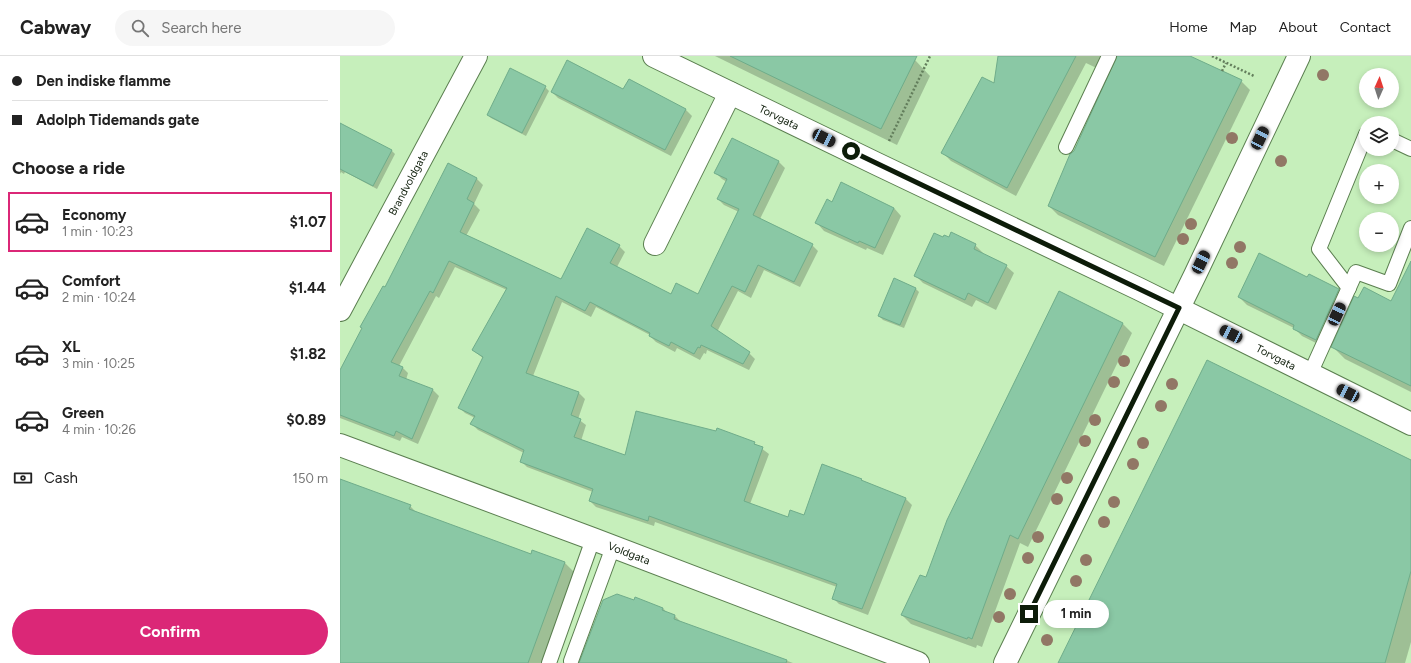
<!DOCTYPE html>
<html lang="en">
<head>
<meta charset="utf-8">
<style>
	:root { --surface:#fff; --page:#f6f6f6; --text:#222; --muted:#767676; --line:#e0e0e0; --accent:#db2777 }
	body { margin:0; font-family:Figtree,sans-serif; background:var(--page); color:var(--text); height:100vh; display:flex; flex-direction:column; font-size:15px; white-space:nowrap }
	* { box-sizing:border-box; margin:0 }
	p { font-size:13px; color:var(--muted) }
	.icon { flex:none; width:22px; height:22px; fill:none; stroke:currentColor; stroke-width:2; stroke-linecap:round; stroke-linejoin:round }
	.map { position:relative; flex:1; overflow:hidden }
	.drawer { display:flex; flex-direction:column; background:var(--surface); width:340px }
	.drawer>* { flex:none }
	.hud { display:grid; align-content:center; height:88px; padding:0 12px; background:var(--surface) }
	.needle { width:26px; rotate:3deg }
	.controls { position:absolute; left:1019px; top:12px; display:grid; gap:8px }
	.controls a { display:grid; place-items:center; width:40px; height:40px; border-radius:50%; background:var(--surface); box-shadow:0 2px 6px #0003; font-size:20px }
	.end { position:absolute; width:18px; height:18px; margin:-9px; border:5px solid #0d1c09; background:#fff; box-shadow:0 0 0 2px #fff }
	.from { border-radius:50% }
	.bubble { position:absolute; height:28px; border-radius:14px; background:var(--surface); box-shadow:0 2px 6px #0003; font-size:13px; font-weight:700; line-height:28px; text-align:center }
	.car { position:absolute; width:12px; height:24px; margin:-12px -6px; border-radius:5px; box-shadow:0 0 3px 1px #0007; background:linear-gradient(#222 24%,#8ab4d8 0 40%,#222 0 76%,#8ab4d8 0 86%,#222 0) }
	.hud b { display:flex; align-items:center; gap:14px; height:38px; font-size:15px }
	.hud b+b { border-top:1px solid var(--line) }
	.hud i { width:10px; height:10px; background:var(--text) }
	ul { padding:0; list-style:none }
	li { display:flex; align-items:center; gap:12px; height:60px; margin:0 8px 6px; padding:0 4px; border:2px solid transparent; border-radius:0px }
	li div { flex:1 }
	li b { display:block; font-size:15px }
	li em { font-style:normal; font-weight:700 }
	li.active { border-color:var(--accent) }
	li>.icon { width:36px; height:36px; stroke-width:1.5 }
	h2 { padding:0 12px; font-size:18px; line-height:48px }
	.pay { display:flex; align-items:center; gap:10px; height:44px; padding:0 12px; font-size:15px }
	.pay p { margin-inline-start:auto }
	.primary-button { display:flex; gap:8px; margin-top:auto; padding:8px 12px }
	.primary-button a { flex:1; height:46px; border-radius:24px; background:var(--accent); color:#fff; font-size:16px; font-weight:700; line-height:46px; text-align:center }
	header { display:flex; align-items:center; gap:24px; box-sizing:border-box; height:56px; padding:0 20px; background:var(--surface); border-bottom:1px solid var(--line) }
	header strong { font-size:19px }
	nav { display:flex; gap:22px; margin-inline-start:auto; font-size:14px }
	.search { width:280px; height:36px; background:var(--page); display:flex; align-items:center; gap:10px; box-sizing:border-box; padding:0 14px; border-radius:22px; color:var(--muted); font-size:15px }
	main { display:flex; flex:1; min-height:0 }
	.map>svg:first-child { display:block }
</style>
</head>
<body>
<header>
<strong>Cabway</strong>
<div class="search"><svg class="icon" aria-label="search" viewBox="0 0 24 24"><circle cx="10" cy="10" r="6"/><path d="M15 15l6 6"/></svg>Search here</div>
<nav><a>Home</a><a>Map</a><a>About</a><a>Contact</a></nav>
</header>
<main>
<section class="drawer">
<div class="hud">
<b><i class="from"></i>Den indiske flamme</b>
<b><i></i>Adolph Tidemands gate</b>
</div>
<h2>Choose a ride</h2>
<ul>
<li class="active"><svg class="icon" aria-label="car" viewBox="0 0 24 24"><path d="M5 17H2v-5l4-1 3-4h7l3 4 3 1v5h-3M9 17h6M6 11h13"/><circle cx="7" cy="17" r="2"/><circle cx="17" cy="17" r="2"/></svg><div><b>Economy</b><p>1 min · 10:23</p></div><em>$1.07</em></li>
<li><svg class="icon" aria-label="car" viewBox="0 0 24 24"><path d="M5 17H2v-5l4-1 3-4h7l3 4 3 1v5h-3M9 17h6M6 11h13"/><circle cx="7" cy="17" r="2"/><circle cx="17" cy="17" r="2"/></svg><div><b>Comfort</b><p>2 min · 10:24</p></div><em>$1.44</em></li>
<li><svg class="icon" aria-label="car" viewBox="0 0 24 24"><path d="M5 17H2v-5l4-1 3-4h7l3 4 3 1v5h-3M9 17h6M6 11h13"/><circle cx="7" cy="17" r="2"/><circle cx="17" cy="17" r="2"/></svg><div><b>XL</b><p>3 min · 10:25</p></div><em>$1.82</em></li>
<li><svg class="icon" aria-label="car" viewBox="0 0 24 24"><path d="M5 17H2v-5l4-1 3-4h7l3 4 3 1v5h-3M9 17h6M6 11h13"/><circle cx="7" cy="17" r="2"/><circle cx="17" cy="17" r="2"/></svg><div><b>Green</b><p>4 min · 10:26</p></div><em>$0.89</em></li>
</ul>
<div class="pay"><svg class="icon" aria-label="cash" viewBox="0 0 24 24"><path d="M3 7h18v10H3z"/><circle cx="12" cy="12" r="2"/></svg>Cash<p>150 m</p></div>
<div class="primary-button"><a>Confirm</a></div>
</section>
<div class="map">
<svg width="1071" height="607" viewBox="0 0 1071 607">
	<rect width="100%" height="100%" fill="#c6efbb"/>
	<g fill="#0003">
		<path d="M375,0h192l8,4 15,16 -33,69z"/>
		<path d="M659,0h119l-5,2 -8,14 -19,-9 -70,133 -65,-35 -9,-9 52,-67z"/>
		<path d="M778,0h69l54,25 9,9 -86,176 -106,-51 -9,-9z"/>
		<path d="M205,31l4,4 -23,45 -35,-18 -3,-3z"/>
		<path d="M283,35l62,18 7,7 -21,40 -113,-58 -6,-6z"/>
		<path d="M0,68l51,26 4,4 -18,35 -32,-17 -1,2 -3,-2 -1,2z"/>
		<path d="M392,83l47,23 6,6 -25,51 52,26 6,6 -18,36 -36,-17 -13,28 -13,-7 -21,41 32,21 6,6 -6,11 -42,-20 -1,4 -2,-1 -4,7 -23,-12 -2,4 -19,-10 -6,-6v-1l-54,-28 -5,10 -29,-15 -29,74 46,17 6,6 -7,20 8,6 -5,16 44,15 129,-13 15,11 -19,50 39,14 16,-1 56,-38 3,4 42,16 6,6 -44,110 -29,-11 -6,-6 4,-11 -182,-65 -1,4 -58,-19 -6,-6 3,-9 -66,-25 -6,-6 3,-8 -46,-23 -6,-6 3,-6 -10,-5 -6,-6 25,-48 -11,-9 34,-60 -52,-23 -16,31 -3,-2 -37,70 3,1 6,6 -2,7 27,10 6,6 -21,48 -16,-7 -2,4 -60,-23v-46l45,-84 64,-123 28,14 6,6 -9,19 6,6 -14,26 95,44 58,-34 6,6 -8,15 54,28 28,1 40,-84 -15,-7 -6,-6 9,-17 -5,-3 -6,-6z"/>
		<path d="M492,147l62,5 7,8 -18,39 -16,-7 -1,2 -42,-19 -7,-8z"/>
		<path d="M604,182h5l26,7 8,8 -1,1 24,12 8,7 -18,37 -20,-10 -4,7 -49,-24 -8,-8z"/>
		<path d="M968,222l30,12 8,7 -22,50 -22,-11 -8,-8 -47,-23 -8,-8z"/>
		<path d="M1071,227v109l-66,-33 -12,-12 58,-45z"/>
		<path d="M575,232l4,4 -15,36 -21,-8 -4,-4z"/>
		<path d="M719,237l64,31 9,9 -104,214 -8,-4 -38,104 -5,-2 -1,3 -65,-24 -9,-9 25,-36z"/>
		<path d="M1071,405v181l-6,21h-346z"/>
		<path d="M0,424l70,26 7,7 115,42 1,-3 32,11 13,13 -32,87h-206z"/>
		<path d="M295,545l28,7 4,5 8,3 7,7 111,40h-212z"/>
	</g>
	<g fill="#8ac8a5" stroke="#6fac8a">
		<path d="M390,0h187l-36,73z"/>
		<path d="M658,0h78l-69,132 -66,-35 41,-76 12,6z"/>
		<path d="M777,0h73l52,24 -87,177 -107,-51 22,-52 4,-3z"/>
		<path d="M227,4l56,29 6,-10 57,30 -21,41 -114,-58z"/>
		<path d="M170,12l36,18 -24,47 -35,-18z"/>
		<path d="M0,67l52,27 -19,36 -33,-17z"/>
		<path d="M392,82l47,23 -26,54 60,29 -19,38 -36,-17 -13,27 -13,-6 -21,40 39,26 -7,12 -42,-19 -1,3 -2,-1 -4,7 -23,-12 -2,4 -20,-10 1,-3 -60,-31 -5,9 -29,-15 -30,77 53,19 -8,23 10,4 -7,18 51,18 11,-44 80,20 1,-3 38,14 -1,2 9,3 -19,54 44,16 2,-7 14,5 18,-51 40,15 -1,1 45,18 -44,111 -30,-10 5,-15 -188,-68 -1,5 -59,-20 4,-12 -73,-27 4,-12 -54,-26 5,-8 -17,-8 25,-51 -11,-7 35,-62 -58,-27 -16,32 -3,-2 -39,71 12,5 -4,9 34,13 -21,50 -16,-8 -2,5 -54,-21v-45l22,-42 -2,-1 23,-41 2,1 63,-124 29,15 -10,21 7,4 -14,29 101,47 26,-51 33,17 -10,18 61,31 5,-11 22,11 41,-85 -22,-10 10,-20 -13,-6z"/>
		<path d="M501,126l53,26 -19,40 -16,-7 -1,2 -43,-20 12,-24 5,3z"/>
		<path d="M611,176l25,12 -2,5 33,16 -19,38 -20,-10 -3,7 -51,-24 20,-43 9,4 1,-2 5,2z"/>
		<path d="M919,197l48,24 2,-3 30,15 -23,51 -23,-11 1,-4 -56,-28z"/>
		<path d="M1071,205v125l-80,-39 23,-51 4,2 6,-11 27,14z"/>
		<path d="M554,222l22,10 -16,37 -22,-9z"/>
		<path d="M719,235l64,32 -105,216 -8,-4 -38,104 -4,-2 -1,2 -66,-24 19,-40 6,2 21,-57z"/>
		<path d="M867,304l204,100v111l-26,92h-327z"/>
		<path d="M0,423l71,26 -2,4 122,45 1,-4 33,12 -37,101h-188z"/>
		<path d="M277,538l17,6 1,-3 28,11 -1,2 13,5 -1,4 113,41 -1,3h-207l24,-63z"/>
	</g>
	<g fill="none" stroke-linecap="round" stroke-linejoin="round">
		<defs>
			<g id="service">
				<path d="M1052,84l19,9"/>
				<path d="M726,91l43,-91"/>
				<path d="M1009,232l-30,-39 47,-115"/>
				<path d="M970,318l46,-102 33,12 22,-56"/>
				<path d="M231,605l42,-114"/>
				<path d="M209,607l44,-124"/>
			</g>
			<g id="minor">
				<path d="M314,0l223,108 262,125 272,135"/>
				<path d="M315,188l75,-151"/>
				<path d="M0,254l136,-254"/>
				<path d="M0,389l253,94 325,124"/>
			</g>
			<path id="secondary" d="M665,607l190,-388 104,-219"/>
		</defs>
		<use href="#service" stroke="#5b7f50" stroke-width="16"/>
		<use href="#minor" stroke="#5b7f50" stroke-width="24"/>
		<use href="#secondary" stroke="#5b7f50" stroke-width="24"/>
		<g stroke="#637e5c" stroke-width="2.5" stroke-dasharray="2 2" stroke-linecap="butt">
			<path d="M872,0l42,20"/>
			<path d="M882,15l4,-8"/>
			<path d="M549,85l41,-85"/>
		</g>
		<use href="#service" stroke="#fff" stroke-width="14"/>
		<use href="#minor" stroke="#fff" stroke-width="22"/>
		<use href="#secondary" stroke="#fff" stroke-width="22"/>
	</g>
	<g fill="#917765">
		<circle cx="983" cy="19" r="6"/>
		<circle cx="892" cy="82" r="6"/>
		<circle cx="941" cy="105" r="6"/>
		<circle cx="851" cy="168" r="6"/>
		<circle cx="843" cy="183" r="6"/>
		<circle cx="900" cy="191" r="6"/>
		<circle cx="892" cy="207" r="6"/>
		<circle cx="784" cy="305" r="6"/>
		<circle cx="774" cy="326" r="6"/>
		<circle cx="832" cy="328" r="6"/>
		<circle cx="821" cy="350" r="6"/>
		<circle cx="755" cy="364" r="6"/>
		<circle cx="745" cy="385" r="6"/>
		<circle cx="803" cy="387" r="6"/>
		<circle cx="793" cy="408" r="6"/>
		<circle cx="727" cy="422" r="6"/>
		<circle cx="717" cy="443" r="6"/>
		<circle cx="774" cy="446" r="6"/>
		<circle cx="764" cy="466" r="6"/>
		<circle cx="698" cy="481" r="6"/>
		<circle cx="688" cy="502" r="6"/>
		<circle cx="746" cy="504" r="6"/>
		<circle cx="736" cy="525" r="6"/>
		<circle cx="670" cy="538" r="6"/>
		<circle cx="659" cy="561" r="6"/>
		<circle cx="717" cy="562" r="6"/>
		<circle cx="707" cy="584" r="6"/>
	</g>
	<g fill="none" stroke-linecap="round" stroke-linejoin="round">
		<path stroke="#0d1c09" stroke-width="5" d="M511,95l328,157 -150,306"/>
	</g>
	<g text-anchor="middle" stroke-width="3" stroke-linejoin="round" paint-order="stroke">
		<g font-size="11" fill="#0d1c09" stroke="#fff">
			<text transform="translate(439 61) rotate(26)" y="4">Torvgata</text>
			<text transform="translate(68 127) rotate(-62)" y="4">Brandvoldgata</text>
			<text transform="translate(936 301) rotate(27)" y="4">Torvgata</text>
			<text transform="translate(289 497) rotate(21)" y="4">Voldgata</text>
		</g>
	</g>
</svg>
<div class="controls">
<a><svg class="needle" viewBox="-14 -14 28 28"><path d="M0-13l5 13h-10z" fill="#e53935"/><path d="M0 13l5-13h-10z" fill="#767676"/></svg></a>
<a><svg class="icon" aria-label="layers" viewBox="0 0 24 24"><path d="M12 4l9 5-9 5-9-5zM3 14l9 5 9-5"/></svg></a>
<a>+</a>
<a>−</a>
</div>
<i class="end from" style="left:511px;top:95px"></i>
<i class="end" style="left:689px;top:558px"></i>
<div class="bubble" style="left:703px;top:544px;width:66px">1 min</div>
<i class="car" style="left:484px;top:82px;rotate:116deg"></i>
<i class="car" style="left:920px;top:82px;rotate:26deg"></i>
<i class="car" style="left:861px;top:206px;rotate:26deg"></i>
<i class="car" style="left:997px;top:258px;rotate:25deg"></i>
<i class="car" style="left:891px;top:278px;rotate:297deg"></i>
<i class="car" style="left:1008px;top:337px;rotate:297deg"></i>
</div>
</main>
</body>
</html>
